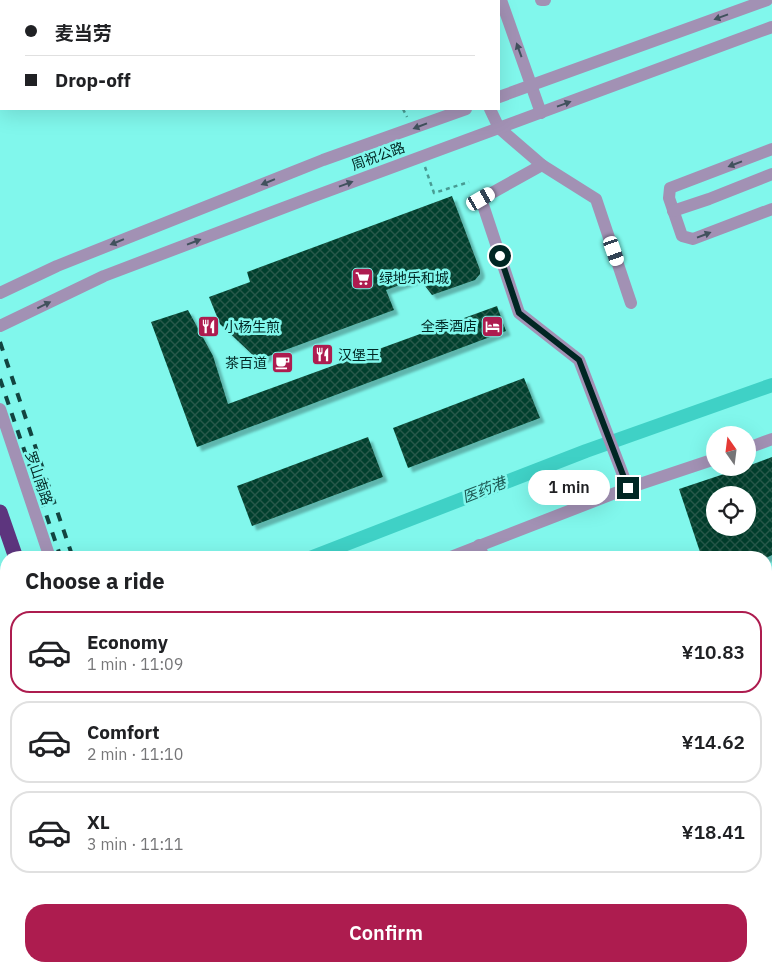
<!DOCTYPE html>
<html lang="en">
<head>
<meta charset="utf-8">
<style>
	:root { --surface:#fff; --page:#f6f6f6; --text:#202124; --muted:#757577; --line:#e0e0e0; --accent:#ad1c4f }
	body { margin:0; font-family:"IBM Plex Sans","Noto Sans SC",sans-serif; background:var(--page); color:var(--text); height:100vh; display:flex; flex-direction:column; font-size:19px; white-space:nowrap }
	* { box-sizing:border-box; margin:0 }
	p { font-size:16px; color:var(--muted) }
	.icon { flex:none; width:28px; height:28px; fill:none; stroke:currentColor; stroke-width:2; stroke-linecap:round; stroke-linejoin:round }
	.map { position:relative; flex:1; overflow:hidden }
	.sheet { position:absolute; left:0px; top:551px; width:772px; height:421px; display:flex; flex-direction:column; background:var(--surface); border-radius:20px 20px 0 0; box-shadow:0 5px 20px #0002 }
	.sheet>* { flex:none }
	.banner { position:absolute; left:0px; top:0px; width:500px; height:110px; box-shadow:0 5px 20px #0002; display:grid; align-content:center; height:110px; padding:0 25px; background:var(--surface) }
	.needle { width:32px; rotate:346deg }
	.fabs { position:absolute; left:706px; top:426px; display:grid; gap:10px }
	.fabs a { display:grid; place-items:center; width:50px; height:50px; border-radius:50%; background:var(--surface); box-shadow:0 5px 20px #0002; font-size:25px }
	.end { position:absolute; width:22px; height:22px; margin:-11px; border:6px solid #002623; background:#fff; box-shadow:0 0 0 2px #fff }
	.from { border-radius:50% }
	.bubble { position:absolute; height:35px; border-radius:18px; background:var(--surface); box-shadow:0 5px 20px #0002; font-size:16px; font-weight:600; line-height:35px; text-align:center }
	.car { position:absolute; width:15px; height:30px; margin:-15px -8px; border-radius:6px; box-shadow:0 0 4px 1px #0007; background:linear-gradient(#fff 24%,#345 0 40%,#fff 0 76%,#345 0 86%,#fff 0) }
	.banner b { display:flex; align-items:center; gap:18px; height:48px; font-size:19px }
	.banner b+b { border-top:1px solid var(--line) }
	.banner i { width:12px; height:12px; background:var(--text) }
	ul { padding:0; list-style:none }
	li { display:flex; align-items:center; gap:15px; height:82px; margin:0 10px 8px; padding:0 15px; border:2px solid var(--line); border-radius:20px }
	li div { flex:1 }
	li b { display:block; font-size:19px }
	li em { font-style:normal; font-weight:600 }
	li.active { border-color:var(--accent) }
	li>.icon { width:45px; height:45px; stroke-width:1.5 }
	h2 { padding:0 25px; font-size:22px; line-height:60px }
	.cta { display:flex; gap:10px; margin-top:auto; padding:10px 25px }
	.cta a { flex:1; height:58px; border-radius:20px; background:var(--accent); color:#fff; font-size:20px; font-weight:600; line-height:58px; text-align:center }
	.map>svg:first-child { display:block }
</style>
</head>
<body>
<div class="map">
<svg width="772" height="972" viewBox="0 0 772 972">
	<defs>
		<pattern id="park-crowns" width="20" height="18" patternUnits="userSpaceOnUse" patternTransform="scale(1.25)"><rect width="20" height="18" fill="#bbdf8a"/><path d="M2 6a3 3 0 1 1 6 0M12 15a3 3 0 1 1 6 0" fill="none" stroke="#9fbf77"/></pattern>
		<pattern id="building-cross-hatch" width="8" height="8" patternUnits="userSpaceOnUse" patternTransform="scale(1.25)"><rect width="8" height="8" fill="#05412f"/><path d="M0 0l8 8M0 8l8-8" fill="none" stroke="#285a4b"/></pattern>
		<filter id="shadow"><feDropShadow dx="4.5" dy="4.5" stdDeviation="1" flood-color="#0004"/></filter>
	</defs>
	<rect width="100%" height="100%" fill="#81f7ec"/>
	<path fill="url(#park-crowns)" d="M0,772l6,19v175h59l2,6h-67z"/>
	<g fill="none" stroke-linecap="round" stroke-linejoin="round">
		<path stroke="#3fd1c6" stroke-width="4" d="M308,966l2,6"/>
		<path stroke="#3fd1c6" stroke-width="14" d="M310,558l276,-107 186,-66"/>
	</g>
	<g fill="url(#building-cross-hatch)" fill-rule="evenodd" filter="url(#shadow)">
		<path d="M452,196l28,74v4l-5,6 -43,15 -13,-17 -33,12 8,20 -136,50 -38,-36 -11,-27 41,-15 -3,-10z"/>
		<path d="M497,306l9,25 -309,116 -46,-125 37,-12 25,46 15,48z"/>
		<path d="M524,378l16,40 -132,50 -15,-40z"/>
		<path d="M368,437l15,40 -131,49 -15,-40z"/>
		<path d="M772,457v98l-6,3h-64l-23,-69 63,-21h6v-2zM715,495h33v33h-33z"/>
	</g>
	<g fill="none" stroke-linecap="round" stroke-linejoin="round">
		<g stroke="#489b93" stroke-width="2.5" stroke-dasharray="4 4" stroke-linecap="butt">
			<path d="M403,109l4,8"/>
			<path d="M425,167l9,26 35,-11"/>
			<path d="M766,703l6,17"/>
			<path d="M766,798l6,-2"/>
			<path d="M708,966l2,6"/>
		</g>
		<g stroke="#a291b4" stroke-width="12">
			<path d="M448,0v1"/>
			<path d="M501,0l40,113"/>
			<path d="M541,0h4"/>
			<path d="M499,97l268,-97"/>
			<path d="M490,109l9,19 43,37 54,34 35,104"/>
			<path d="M772,149l-102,39 -1,10 13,38 11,3 79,-30"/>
			<path d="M542,165l-61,34 38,114 60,47 49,128"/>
			<path d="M673,211l36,-12 63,-25"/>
			<path d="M0,293l57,-27 266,-106 143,-51"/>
			<path d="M0,326l104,-50 208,-79 460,-170"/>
			<path d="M0,409l50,149"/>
			<path d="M748,448l24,-9"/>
			<path d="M479,545l5,13"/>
			<path d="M448,558l180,-70 87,-29"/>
			<path d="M0,685l6,16"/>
			<path d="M109,966l2,6"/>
			<path d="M187,966l2,6"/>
			<path d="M401,966l2,6"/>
			<path d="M558,966l2,6"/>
			<path d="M768,972l4,-1"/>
		</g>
		<g stroke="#704e8d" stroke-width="12">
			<path d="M0,606l6,18"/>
			<path d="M121,966l2,6"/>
			<path d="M155,966l2,6"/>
		</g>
		<g stroke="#5d357e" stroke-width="15">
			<path d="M0,512l16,46"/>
			<path d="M0,635l6,19"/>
			<path d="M86,966l2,6"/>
			<path d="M163,966l2,6"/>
		</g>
		<g stroke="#124440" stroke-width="4" stroke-dasharray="9 9" stroke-linecap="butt">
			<path d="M0,342l73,216"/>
			<path d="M0,379l61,179"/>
			<path d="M200,966l1,6"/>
			<path d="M212,966l2,6"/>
		</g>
	</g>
	<defs><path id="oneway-solid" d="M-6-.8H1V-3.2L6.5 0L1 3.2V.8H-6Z" transform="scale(1.25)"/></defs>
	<g fill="#41515d">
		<use href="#oneway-solid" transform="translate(721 17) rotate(160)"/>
		<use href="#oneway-solid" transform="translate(519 50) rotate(-110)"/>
		<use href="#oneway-solid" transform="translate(564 104) rotate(-20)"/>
		<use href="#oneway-solid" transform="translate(420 126) rotate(159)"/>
		<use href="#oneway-solid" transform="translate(735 164) rotate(159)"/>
		<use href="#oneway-solid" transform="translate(268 182) rotate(158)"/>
		<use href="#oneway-solid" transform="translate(346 184) rotate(-20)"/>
		<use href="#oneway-solid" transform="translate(704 235) rotate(-21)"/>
		<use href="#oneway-solid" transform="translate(117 242) rotate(158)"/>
		<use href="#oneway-solid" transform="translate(194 242) rotate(-21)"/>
		<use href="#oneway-solid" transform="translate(44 305) rotate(-26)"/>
	</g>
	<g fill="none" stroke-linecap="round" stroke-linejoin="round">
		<path stroke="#002623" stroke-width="6" d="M500,256l19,57 60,47 49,128"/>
	</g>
	<defs>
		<symbol id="supermarket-square" viewBox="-11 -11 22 22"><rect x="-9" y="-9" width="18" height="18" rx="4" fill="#ad1c4f" stroke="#81f7ec"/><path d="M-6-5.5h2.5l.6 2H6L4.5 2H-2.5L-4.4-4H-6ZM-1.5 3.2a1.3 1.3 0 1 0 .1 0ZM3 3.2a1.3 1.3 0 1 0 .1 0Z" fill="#fff"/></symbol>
		<symbol id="hotel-square" viewBox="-11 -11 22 22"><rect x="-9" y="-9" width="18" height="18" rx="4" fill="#ad1c4f" stroke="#81f7ec"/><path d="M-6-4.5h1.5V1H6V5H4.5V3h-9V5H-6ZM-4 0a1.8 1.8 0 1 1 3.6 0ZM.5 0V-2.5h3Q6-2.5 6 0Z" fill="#fff"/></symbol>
		<symbol id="restaurant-square" viewBox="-11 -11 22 22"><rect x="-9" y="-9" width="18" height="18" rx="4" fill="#ad1c4f" stroke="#81f7ec"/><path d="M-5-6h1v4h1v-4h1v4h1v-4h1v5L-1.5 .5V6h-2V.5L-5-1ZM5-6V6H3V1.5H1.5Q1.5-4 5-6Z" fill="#fff"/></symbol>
		<symbol id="cafe-square" viewBox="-11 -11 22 22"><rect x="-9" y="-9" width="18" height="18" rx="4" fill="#ad1c4f" stroke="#81f7ec"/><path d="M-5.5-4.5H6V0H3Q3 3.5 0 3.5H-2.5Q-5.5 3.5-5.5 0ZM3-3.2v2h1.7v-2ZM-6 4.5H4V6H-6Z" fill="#fff"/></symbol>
	</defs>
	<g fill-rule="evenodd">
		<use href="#supermarket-square" x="350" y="266" width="25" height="25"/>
		<use href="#hotel-square" x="480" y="314" width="25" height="25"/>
		<use href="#restaurant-square" x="196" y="314" width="25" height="25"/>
		<use href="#restaurant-square" x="310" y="342" width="25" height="25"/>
		<use href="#cafe-square" x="270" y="350" width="25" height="25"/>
	</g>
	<g text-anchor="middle" stroke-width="5" stroke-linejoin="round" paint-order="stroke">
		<g font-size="14" fill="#002623" stroke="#81f7ec">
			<text transform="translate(378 156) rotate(-20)" y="5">周祝公路</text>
			<text transform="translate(39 478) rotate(71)" y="5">罗山南路</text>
		</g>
		<g font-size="14" fill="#002623" stroke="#81f7ec" text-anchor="start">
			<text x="379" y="283">绿地乐和城</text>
			<text x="477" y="331" text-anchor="end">全季酒店</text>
			<text x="224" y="332">小杨生煎</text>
			<text x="338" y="360">汉堡王</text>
			<text x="267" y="368" text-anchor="end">茶百道</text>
		</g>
		<g font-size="15" font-style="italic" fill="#1c5752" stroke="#81f7ec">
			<text transform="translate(484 490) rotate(-21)" y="5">医药港</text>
		</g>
	</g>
</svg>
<div class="fabs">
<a><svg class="needle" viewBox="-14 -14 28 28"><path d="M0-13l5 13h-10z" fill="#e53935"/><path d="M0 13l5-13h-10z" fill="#757577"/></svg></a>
<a><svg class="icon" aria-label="locate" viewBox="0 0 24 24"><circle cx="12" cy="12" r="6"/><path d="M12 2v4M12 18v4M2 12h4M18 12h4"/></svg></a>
</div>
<i class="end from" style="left:500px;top:256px"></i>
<i class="end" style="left:628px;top:488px"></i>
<div class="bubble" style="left:528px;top:470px;width:82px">1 min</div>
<i class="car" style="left:481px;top:199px;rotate:60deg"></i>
<i class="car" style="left:614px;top:251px;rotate:161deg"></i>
<div class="banner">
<b><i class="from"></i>麦当劳</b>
<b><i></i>Drop-off</b>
</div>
<section class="sheet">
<h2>Choose a ride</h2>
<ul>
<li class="active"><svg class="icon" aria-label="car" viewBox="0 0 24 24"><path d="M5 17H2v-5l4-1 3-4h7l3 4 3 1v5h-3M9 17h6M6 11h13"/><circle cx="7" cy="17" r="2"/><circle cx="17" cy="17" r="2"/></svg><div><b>Economy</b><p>1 min · 11:09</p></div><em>¥10.83</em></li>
<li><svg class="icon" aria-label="car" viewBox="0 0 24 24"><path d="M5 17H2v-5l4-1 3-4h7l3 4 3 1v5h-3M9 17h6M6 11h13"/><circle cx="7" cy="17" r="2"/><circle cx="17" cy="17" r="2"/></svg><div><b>Comfort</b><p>2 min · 11:10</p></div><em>¥14.62</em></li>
<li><svg class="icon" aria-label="car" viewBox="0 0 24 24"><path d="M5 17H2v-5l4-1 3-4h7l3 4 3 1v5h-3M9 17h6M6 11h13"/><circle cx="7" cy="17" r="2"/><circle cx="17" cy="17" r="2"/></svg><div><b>XL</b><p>3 min · 11:11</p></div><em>¥18.41</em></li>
</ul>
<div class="cta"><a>Confirm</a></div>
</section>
</div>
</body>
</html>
